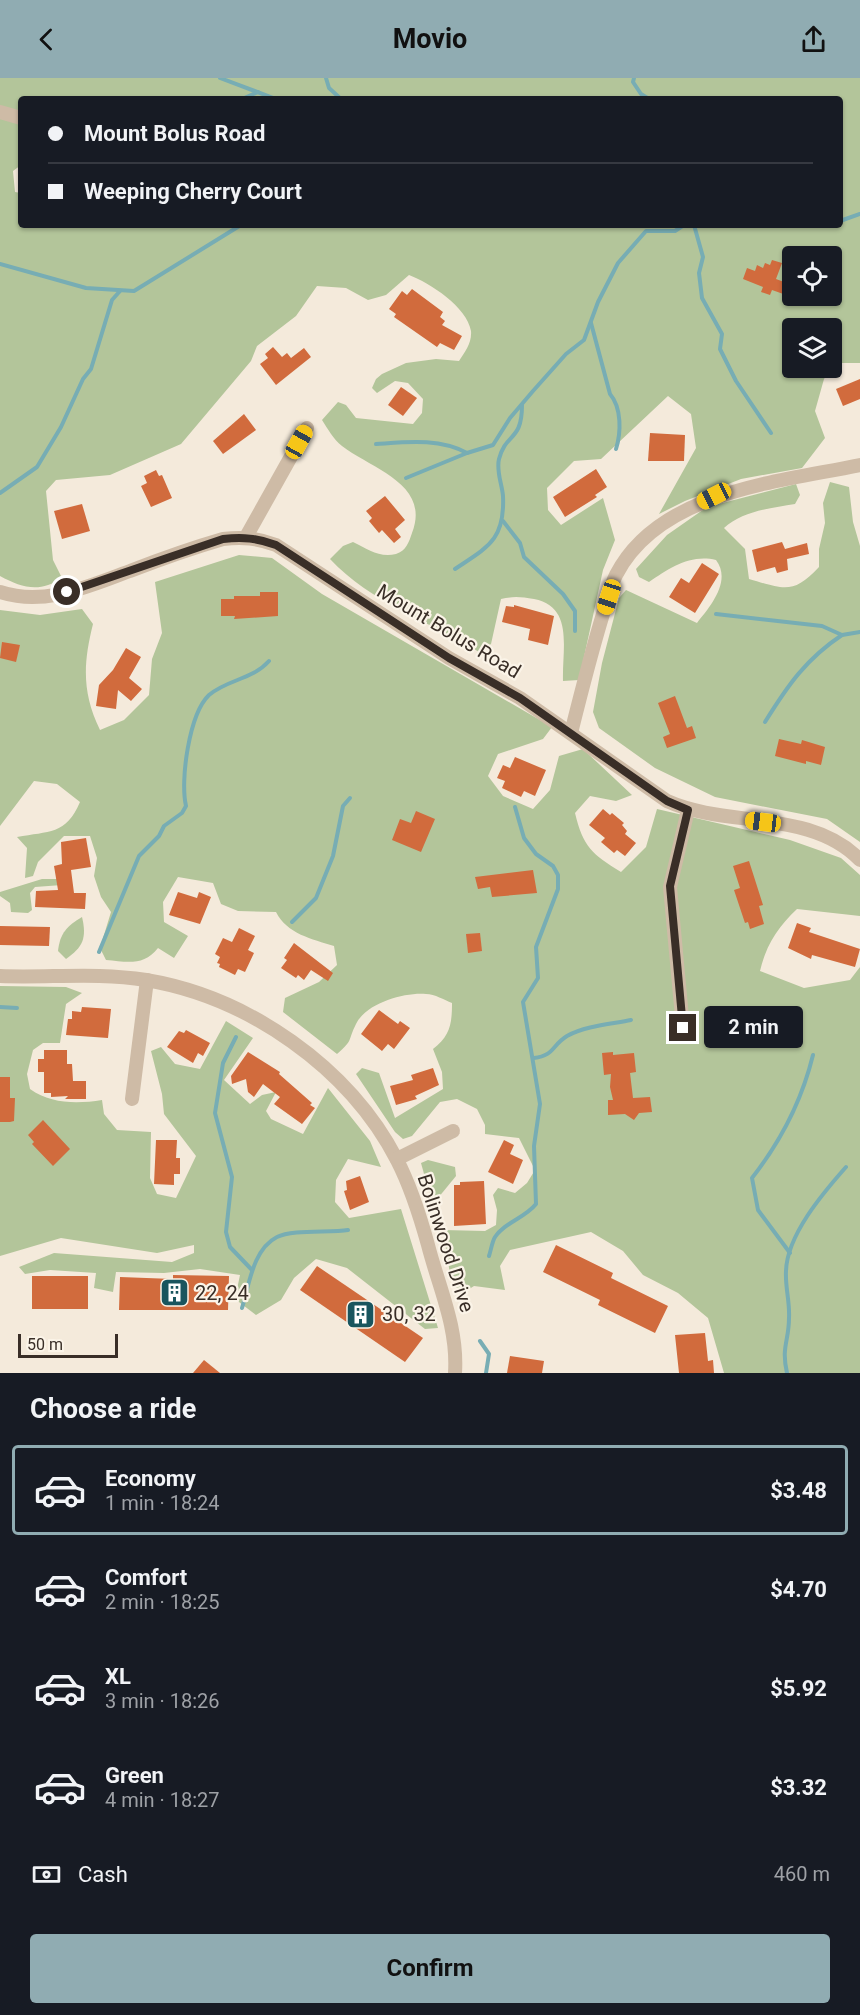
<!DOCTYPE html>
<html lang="en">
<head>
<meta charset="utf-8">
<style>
	:root { --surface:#171b24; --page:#20242c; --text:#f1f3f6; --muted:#9ea1a6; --line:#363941; --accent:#90acb2 }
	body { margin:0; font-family:Roboto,sans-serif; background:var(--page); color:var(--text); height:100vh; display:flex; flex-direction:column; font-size:22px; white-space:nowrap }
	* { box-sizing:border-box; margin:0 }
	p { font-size:20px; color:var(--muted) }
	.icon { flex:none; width:33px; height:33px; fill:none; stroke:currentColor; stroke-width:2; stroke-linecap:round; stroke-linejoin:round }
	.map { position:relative; height:1295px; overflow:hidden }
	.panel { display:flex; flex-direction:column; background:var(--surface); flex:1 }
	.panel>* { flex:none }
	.guide { position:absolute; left:18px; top:18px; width:825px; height:132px; border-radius:6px; box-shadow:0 2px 4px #0004; display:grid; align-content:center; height:132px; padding:0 30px; background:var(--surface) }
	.tools { position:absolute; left:782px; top:168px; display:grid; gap:12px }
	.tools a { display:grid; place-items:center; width:60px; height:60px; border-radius:6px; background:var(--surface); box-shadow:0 2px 4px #0004; font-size:30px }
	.scale { position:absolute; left:18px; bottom:15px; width:100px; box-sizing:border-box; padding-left:6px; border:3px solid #392e27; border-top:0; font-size:16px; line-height:21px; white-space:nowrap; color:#392e27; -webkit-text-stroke:4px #fbf4e8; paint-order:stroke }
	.end { position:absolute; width:27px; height:27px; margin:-14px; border:8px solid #392e27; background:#fff; box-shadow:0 0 0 3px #fff }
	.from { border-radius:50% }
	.bubble { position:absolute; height:42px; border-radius:6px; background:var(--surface); box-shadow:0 2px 4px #0004; font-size:20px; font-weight:700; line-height:42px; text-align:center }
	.car { position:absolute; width:18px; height:36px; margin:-18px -9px; border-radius:8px; box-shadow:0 0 4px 2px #0007; background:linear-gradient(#f5c518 24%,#345 0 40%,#f5c518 0 76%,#345 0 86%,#f5c518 0) }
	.guide b { display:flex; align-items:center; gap:21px; height:57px; font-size:22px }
	.guide b+b { border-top:2px solid var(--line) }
	.guide i { width:15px; height:15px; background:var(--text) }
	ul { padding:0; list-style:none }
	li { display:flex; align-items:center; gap:18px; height:90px; margin:0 12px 9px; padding:0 18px; border:3px solid transparent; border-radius:6px }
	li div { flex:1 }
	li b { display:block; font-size:22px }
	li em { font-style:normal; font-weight:700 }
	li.active { border-color:var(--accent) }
	li>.icon { width:54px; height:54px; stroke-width:1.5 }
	h2 { padding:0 30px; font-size:27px; line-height:72px }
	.pay { display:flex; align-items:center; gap:15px; height:66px; padding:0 30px; font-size:22px }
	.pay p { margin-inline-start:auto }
	.button { display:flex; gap:12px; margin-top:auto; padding:12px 30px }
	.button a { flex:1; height:69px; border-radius:6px; background:var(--accent); color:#111; font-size:24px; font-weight:700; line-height:69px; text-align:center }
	header { display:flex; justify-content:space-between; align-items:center; height:78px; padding:0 30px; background:var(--accent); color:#111; font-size:27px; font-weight:700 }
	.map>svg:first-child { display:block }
</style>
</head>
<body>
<header><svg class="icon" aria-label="back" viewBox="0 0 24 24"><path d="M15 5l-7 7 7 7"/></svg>Movio<svg class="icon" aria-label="share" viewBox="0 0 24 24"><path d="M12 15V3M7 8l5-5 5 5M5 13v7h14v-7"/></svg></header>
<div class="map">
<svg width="860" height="1295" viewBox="0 0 860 1295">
	<rect width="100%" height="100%" fill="#f4eadb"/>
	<g fill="#b3c59a" fill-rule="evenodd">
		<path d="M0,0h860v285h-25l-11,16 -9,32 10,27 -23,30 -61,11 -56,22 -26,13 37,-66 -5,-34 -23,-18 -67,63 -27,2 -27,27 1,22 13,15 42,-27 12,42 -12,30 -24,110 -16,1c-1,-33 11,-74 -29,-82 -13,-2 -20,-3 -33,0l-10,45 -12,8c-50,-31 -108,-49 -149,-93l13,-13 10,-4c15,7 26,16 43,12 10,-3 13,-12 16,-21 19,-49 -40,-64 -70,-87 -9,-7 -14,-17 -20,-26l16,-18 8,3 10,13 57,6 9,-11 1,-14 -15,-16 -13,-2 -18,12 -5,-5 4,-9 6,-5 24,-11 30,-4 23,2c6,-9 13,-18 12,-30 -4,-24 -41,-48 -62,-56l-23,20 -18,5 -22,-12 -29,-2 -21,30 -39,30 -6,15 -70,83 -71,31 -54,5 -10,11 7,69 9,18c-22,15 -40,10 -62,-2zM21,21h819v126h-819v-32l-6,-1 -2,-21 8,-6zM792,178h39v40h-39zM792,250h39v40h-39z"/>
		<path d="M830,404l19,5 4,35 7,24v296l-33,-23 -112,-22 -60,-29 -56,-40 -6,-16 9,-49 17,-65 7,-8 71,33c13,-16 35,-42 19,-63 -26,-6 -46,8 -67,22l-10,-5 -3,-8 31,-34 40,-28 89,-23 4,11 -5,9c-24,4 -53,7 -71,24l21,21 4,30c35,10 44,16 70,-12v-18l6,-26 -2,-20z"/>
		<path d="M239,477l33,3 50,36 230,133 -9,12 -45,15 -10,22 15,20 30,13 17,-19 9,-34 24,-7 49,46 -16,6 -26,-5 -15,17c8,34 17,41 46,59l25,-25 11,-38 133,31 51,18 19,17v41l-63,-7c-19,18 -31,36 -37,62l44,17 46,-8 10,-13v406h-136l-16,-55 -30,-25 -35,-18 -20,-24 -32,-19 -81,18 -10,16 5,24 -31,-4 -14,9 -10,-21 -7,-44 42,1 11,-6 1,-15 -4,-15 5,-7 17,5 12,-10 8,-13 -16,-32 -34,-4v-9l-8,-16 -20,-10 -17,3 -28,34 -9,3 -8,-7 -39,-58 6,-6 17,5 16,45 48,-29 -1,-17 -9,-23c17,-13 19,-25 19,-46 -8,-3 -17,-9 -26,-9 -21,-2 -60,9 -70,30 -9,18 -2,15 -19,30l-54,-42 2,-14 34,-16 18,-17 -3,-19c-22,-7 -47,-12 -58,-34l-38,-1 -17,-7 -8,-21 -35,-6 -15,25 1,20 24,14 -14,22 -16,-10c-14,18 -30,14 -52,12l-6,-12 11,-36 -10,-15 -7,-21 3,-18 -7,-22h-26l-26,26 -5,14 -8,2 2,-30 -10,-11c32,-6 49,-2 63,-35l-23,-18 -23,-3 -34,45v-216l40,5 42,-6 11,15c-10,40 -11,69 7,106l24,-10 25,-25 3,-36 10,-26 -7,-51z"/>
		<path d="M42,801h18l2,6 -27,2 -5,6 2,17 -4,3 -17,-1 -1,-9 -10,-7v-4z"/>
		<path d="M82,839c5,21 1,30 -16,42l-8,-8c2,-18 9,-25 24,-34z"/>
		<path d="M0,908l66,1 16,6 -16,11 -6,39h-17l-10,7 -6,24 3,15c21,15 47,15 72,11l2,14 13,16 34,2 -1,46 7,16 19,4 20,-42 -32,-42 -2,-20 -11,-43 10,-4 14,17 25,5 26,-48 27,17 -29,42 26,24 12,-9 14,-3 -10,19 5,8 32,15 25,-46 42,53 11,26 -33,-8 -12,21 -1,22 14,16 52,-9 37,119 -13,1 -78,-61 -31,-9 -22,19 -13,22 -25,15 -21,-16 5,-24 -40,-6 -36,4 -48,-1 -3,20 -19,-4 2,-15 -46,-3 -25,4 -6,-7 35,-14 118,9 22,-9v-8l-37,8 -96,-15 -61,18z"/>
		<path d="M428,1082l27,7 1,9 -18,22 -7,1 -10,-36z"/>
	</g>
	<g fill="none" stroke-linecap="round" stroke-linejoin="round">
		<g stroke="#77adb4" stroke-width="4">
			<path d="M220,0l56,21"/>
			<path d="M326,0l3,10 12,11"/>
			<path d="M634,0l-1,4 8,12 8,5"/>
			<path d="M242,21l16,-7"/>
			<path d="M840,143l20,-7"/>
			<path d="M694,147l9,32 -4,16 3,25 20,36 -2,15 16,32 35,52"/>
			<path d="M0,186l86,24 48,3 107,-66"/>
			<path d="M591,245l19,71c12,14 11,39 6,55"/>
			<path d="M376,366c31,-2 63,-6 91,9l26,-8 17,-27 23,-27 33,-37 18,-14 14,-38 20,-39 28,-32h29l9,-6"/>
			<path d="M406,400l61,-25"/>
			<path d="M0,415l37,-26 24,-40 22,-48 8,-10 21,-69 8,-9"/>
			<path d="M503,443l17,22 4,14 39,37 12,17v20"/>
			<path d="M455,491c33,-22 50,-29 48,-73 -1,-12 -7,-25 -4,-37 7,-27 23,-17 23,-54"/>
			<path d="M716,536l106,12 20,9 18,-3"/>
			<path d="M765,644c23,-37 41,-63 77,-87"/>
			<path d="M292,844l24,-24 17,-42 10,-50 7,-8"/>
			<path d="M99,874l40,-96 20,-20 5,-10 18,-13 4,-7c-6,-25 3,-92 23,-111 19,-16 43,-15 60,-34"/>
			<path d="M0,929l17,1"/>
			<path d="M236,959l-13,26 -8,50 17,64 -6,55 4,15 22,23"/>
			<path d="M534,980c20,-2 18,-13 33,-22 18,-10 44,-12 64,-16"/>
			<path d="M790,1175l-32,-43 -6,-32c29,-37 50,-78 61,-123"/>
			<path d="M489,1178c2,-6 3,-14 6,-19 10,-15 30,-19 41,-33l-2,-58 6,-42 -17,-102 15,-24 -2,-31 22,-58v-14l-5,-9 -17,-12 -12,-16 -9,-31"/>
			<path d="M242,1230c7,-23 11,-59 35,-71 15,-8 53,-4 71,-7"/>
			<path d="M480,1263l9,13 -3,19"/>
			<path d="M787,1295c-6,-26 2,-32 2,-55 1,-16 -4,-31 -3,-47 1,-36 37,-78 60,-104"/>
		</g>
	</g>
	<g fill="#d16b3d">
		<path d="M772,182l10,3 -6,16 16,6 -3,11 -17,-6 -2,5 -9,-3 2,-5 -20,-8 4,-11 8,3 2,-6 6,3 2,-5 5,2z"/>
		<path d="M412,211l31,23 -3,5 5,4 -3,4 20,11 -8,14 -14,-7 -3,4 -43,-30 2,-3 -7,-5 13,-18 5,4z"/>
		<path d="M273,269l9,10 5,-4 4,5 13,-10 7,9 -35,28 -16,-21 8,-6 -3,-4z"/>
		<path d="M860,301v20l-17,7 -7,-17z"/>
		<path d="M401,309l16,11 -14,18 -15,-11z"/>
		<path d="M244,336l12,16 -33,24 -10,-13z"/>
		<path d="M650,355l35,2 -1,26h-36z"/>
		<path d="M596,391l11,18 -12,8 2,2 -32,20 -12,-20z"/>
		<path d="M156,392l3,6 3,-1 10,23 -21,9 -10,-21 6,-3 -3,-7z"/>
		<path d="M385,418l20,24 -10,9 6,8 -7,6 -12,-13 -3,3 -10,-12 3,-3 -6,-7z"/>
		<path d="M82,426l8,27 -28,8 -8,-28z"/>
		<path d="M782,464l3,7 22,-6 2,11 -22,5 1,11 -11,3 -2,-6 -18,5 -5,-22z"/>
		<path d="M702,485l17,11 -24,39 -26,-16 12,-19 8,5z"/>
		<path d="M260,514h18v24l-44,3 1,-3h-14v-17h13v-3h26z"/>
		<path d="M514,527l40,11 -6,29 -20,-5 2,-11 -28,-7 4,-16 8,1z"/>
		<path d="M2,564l18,3 -4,17 -16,-4z"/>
		<path d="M126,570l15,9 -12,21 13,11 -11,12 -13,-11 -2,19 -20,-3 3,-21 14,-15z"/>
		<path d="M675,618l12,32 5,-2 4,12 -29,10 -4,-11 7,-3 -12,-31z"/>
		<path d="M779,661l22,5 1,-4 23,7 -4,18 -15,-4v3l-31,-8z"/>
		<path d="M515,679l31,13 -11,26 -11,-5 -3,6 -19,-9 3,-7 -8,-3 6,-13 7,3z"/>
		<path d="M603,731l7,6 2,-2 12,10 -2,2 5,6 -2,3 11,9 -11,13 -8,-6 -3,3 -13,-11 4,-4 -16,-13z"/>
		<path d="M416,733l19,8 -14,33 -29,-12 8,-21 11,4z"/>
		<path d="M86,760l5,29 -20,3 3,23h12l-1,16 -50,-2 1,-16 22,-1 -4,-24 8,-2 -1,-22z"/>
		<path d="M749,783l14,44 -4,1 5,18 -14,5 -2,-7 -3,1 -11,-33 6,-2 -7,-22z"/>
		<path d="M533,792l4,23 -45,4 -2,-10 -12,2 -3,-12z"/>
		<path d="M178,814l19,6 2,-6 12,5 -11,27 -31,-9z"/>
		<path d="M797,845l14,5 -2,4 51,17 -5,18 -43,-12 -1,4 -23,-11z"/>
		<path d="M0,848l50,1 -1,19 -49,-1z"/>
		<path d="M239,850l16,8 -7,14 6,3 -9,19 -7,-3 -3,6 -16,-8 1,-3 -3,-1 3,-6 -5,-3 8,-16 9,4z"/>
		<path d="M480,855l2,18 -14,2 -2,-19z"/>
		<path d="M294,865l39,30 -5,8 -17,-11 -7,10 -6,-5 -2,3 -15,-10 6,-8 -3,-2z"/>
		<path d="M82,929l29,2 -3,29 -42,-3 2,-16h4v-8l9,1z"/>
		<path d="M379,932l19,14 2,-3 10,7 -16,21 -6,-5 -6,7 -21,-17z"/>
		<path d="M186,952l24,13 -7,13 -5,-3 -5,10 -26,-16 12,-16 5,2z"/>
		<path d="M44,972h23v14h5l1,17h13v18h-21l3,-3 -17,1v-4h-7v-21h-6v-13h6z"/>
		<path d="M248,974l32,20 -1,2 33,29 -2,2 5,3 -13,16 -28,-20 6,-7 -17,-13 -9,13 -6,-5 -2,-13 -14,5 -1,-8z"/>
		<path d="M613,974v3l21,-2 2,19 -6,1 3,25 17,-1 2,15 -13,1 -5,7 -9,-6 -17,1v-15h5l-3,-13 1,-13 -7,1 -2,-22z"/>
		<path d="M433,990l6,17 -24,11 2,3 -21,6 -6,-19 23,-6 -2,-5z"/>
		<path d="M0,999h10v21h5l-1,23 -4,1h-10z"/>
		<path d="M43,1042l27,29 -17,17 -21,-22 2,-2 -6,-7z"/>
		<path d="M156,1062h21l-1,18h4v16h-6v11l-20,-1z"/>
		<path d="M504,1062l10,5 -4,9 13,6 -10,24 -25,-12z"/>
		<path d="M360,1098l9,26 -19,8 -6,-19 3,-1 -1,-9z"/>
		<path d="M484,1103l2,43 -32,2v-41h6v-3z"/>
		<path d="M556,1167l57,28 -2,5 57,28 -13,27 -57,-28 2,-5 -57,-28z"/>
		<path d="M317,1188l106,72 -18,24 -105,-72z"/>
		<path d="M173,1197l56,1 -1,34h-109l1,-33 53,2z"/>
		<rect x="32" y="1198" width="56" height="33"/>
		<path d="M705,1255l3,28 5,-1 1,13h-35l-4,-38z"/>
		<path d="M510,1278l34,5 -2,12h-35z"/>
		<path d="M204,1282l16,13h-27z"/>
	</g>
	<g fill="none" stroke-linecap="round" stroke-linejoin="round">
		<g stroke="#cebba6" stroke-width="14">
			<path d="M0,34l21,6"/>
			<path d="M246,459l61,-109"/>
			<path d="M0,514c45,15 88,-6 130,-21 31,-12 62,-23 93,-32 20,-2 34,-1 53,6l173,113 71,40 147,103c60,27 144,8 193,59"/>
			<path d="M571,655c10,-40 20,-80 32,-119 4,-12 7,-27 13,-39 43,-84 163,-93 244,-110"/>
			<path d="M0,898c49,2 97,-4 146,4 102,17 203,87 251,180 14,27 23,56 31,85 11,43 30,82 27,128"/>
			<path d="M683,950l-13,-141 18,-77"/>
			<path d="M132,1021l15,-119"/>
			<path d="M397,1081l56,-28"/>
		</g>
	</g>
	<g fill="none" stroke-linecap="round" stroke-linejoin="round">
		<path stroke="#392e27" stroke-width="8" d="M67,514l156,-53c20,-2 34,-1 53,6l173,113 71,40 147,103 21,9 -18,76 13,142"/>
	</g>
	<defs>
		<symbol id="building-square" viewBox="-11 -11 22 22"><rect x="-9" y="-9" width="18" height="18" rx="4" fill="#19555e" stroke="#fbf4e8"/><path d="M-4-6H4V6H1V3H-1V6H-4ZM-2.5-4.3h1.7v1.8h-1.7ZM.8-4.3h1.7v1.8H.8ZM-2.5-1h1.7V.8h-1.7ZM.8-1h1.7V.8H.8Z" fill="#fff"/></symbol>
	</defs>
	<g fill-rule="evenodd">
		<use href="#building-square" x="158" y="1198" width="33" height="33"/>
		<use href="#building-square" x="344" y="1220" width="33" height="33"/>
	</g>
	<g text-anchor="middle" stroke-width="4.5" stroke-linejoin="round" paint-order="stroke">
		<g font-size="20" fill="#392e27" stroke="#fbf4e8">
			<text transform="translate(449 553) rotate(31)" y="7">Mount Bolus Road</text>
			<text transform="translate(446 1165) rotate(72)" y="7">Bolinwood Drive</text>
		</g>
		<g font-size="20" fill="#392e27" stroke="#fbf4e8" text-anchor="start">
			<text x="195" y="1222">22, 24</text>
			<text x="382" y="1243">30, 32</text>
		</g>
	</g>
</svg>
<div class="tools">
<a><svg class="icon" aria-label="locate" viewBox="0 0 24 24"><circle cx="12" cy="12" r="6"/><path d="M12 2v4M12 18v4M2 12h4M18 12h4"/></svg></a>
<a><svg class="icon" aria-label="layers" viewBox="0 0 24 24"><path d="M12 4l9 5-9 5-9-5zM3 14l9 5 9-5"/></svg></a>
</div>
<div class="scale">50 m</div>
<i class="end from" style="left:67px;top:514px"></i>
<i class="end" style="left:683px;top:950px"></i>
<div class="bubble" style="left:704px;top:928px;width:99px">2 min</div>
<i class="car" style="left:299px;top:364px;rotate:29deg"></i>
<i class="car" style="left:714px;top:418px;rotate:243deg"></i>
<i class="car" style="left:609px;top:519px;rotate:198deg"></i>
<i class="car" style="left:763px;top:744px;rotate:277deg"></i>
<div class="guide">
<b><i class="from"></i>Mount Bolus Road</b>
<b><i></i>Weeping Cherry Court</b>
</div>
</div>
<section class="panel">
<h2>Choose a ride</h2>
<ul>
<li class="active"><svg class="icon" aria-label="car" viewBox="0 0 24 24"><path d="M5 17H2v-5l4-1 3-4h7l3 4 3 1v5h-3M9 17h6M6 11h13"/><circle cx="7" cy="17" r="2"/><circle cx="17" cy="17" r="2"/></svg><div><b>Economy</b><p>1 min · 18:24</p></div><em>$3.48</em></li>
<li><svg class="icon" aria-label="car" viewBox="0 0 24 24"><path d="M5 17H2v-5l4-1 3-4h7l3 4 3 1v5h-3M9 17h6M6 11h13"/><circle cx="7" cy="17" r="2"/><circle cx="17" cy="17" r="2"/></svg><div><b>Comfort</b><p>2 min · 18:25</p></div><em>$4.70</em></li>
<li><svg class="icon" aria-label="car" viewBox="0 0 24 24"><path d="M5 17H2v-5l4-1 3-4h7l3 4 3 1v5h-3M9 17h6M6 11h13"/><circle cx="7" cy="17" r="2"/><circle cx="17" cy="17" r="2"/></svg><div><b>XL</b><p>3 min · 18:26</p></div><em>$5.92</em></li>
<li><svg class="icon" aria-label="car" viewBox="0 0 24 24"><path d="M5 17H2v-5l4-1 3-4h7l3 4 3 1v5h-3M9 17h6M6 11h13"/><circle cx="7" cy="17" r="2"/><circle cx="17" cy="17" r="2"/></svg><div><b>Green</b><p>4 min · 18:27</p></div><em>$3.32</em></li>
</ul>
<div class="pay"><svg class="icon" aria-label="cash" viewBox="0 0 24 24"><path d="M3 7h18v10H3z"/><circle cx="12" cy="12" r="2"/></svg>Cash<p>460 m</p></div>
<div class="button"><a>Confirm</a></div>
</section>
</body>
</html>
